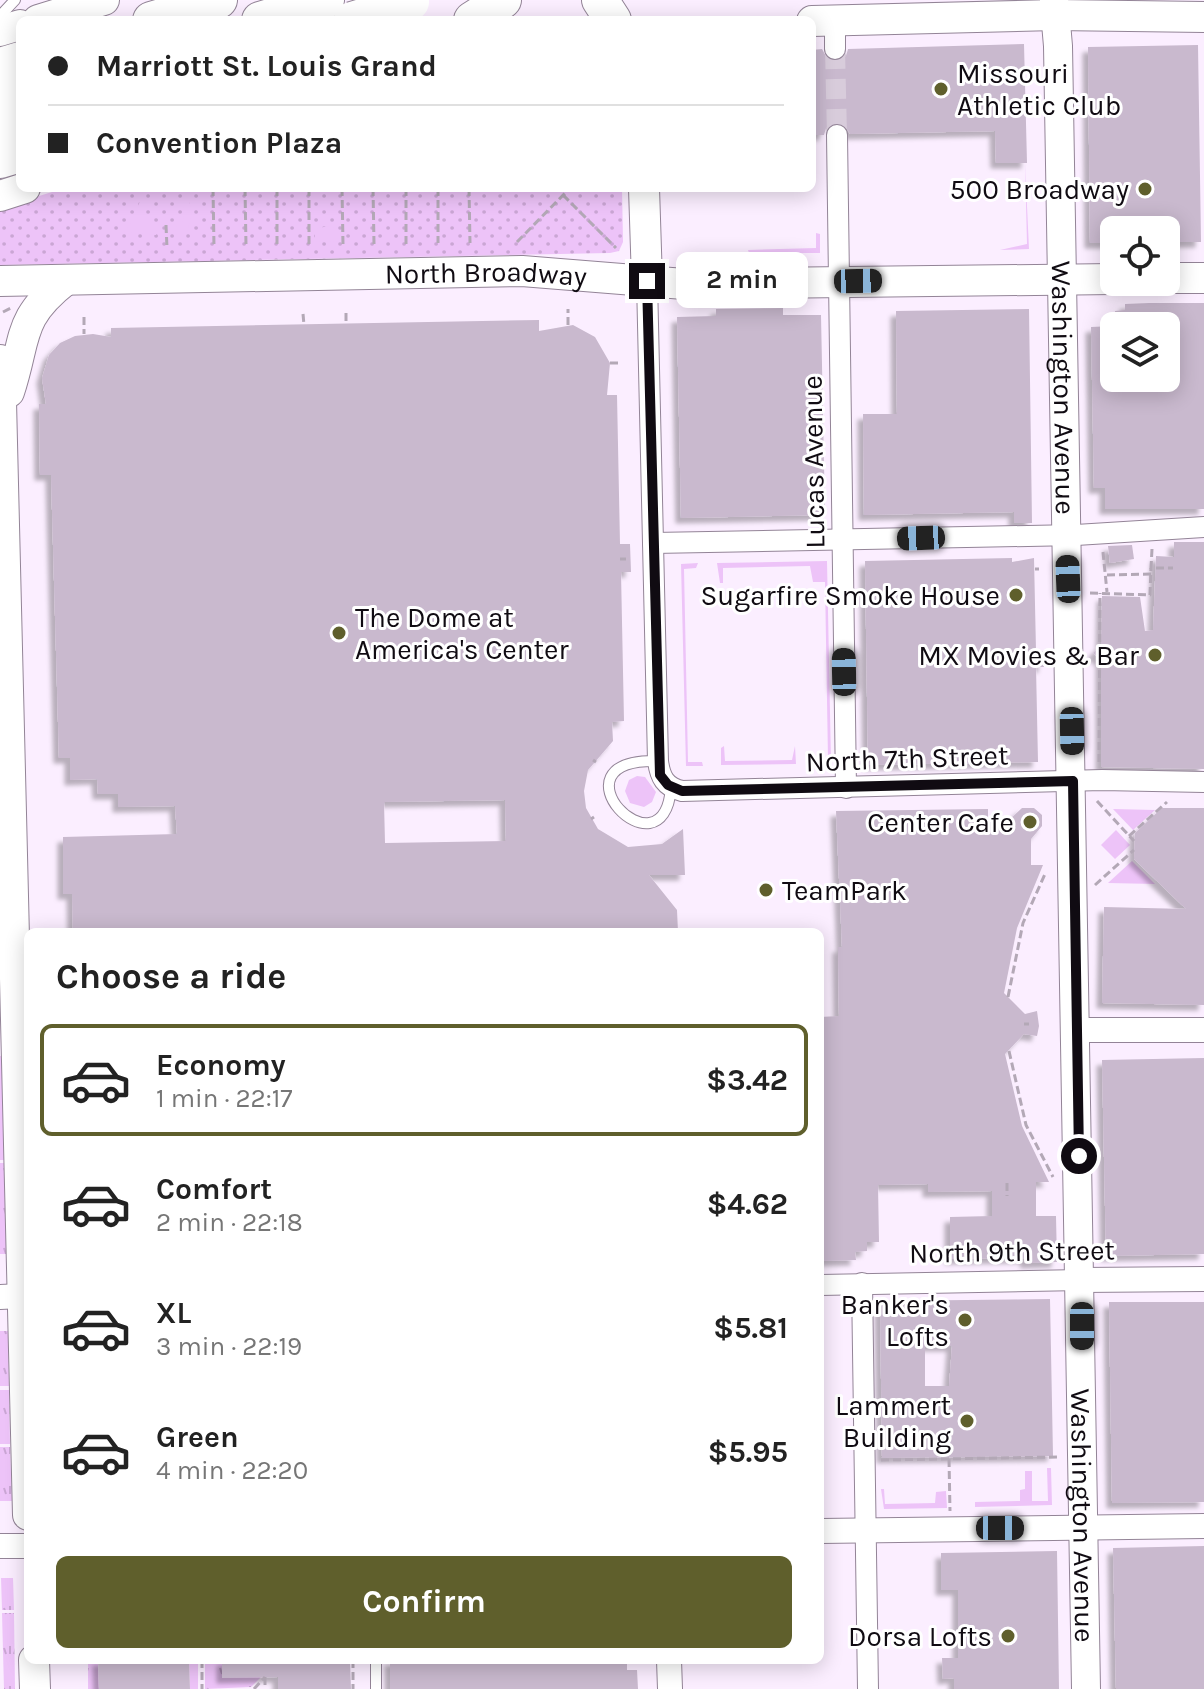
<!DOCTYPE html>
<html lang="en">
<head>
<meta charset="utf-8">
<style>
	:root { --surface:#fff; --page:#f2f2f2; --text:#222; --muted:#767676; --line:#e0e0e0; --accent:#5f5f2c }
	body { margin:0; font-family:Karla,sans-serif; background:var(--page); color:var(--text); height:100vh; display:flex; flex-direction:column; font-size:30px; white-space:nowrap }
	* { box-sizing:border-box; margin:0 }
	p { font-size:26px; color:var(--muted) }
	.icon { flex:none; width:44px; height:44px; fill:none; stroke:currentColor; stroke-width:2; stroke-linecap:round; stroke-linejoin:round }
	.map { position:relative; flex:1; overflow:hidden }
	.details { position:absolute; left:24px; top:928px; width:800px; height:736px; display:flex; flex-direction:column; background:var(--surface); border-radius:12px; box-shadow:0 4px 20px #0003 }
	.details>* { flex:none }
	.banner { position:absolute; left:16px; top:16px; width:800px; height:176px; border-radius:12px; box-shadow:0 4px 20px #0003; display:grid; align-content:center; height:176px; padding:0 32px; background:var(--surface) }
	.fabs { position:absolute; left:1100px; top:216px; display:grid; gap:16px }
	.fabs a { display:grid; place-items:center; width:80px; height:80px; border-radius:12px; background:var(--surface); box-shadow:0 4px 20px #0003; font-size:40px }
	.end { position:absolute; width:36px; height:36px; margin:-18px; border:10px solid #100b12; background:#fff; box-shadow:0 0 0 4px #fff }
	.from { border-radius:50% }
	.bubble { position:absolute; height:56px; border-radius:12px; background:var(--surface); box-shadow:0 4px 20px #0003; font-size:26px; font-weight:700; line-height:56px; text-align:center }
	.car { position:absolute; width:24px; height:48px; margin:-24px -12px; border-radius:10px; box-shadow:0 0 6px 2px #0007; background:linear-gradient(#222 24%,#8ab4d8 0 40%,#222 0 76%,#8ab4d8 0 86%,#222 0) }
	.banner b { display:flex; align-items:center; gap:28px; height:76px; font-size:30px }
	.banner b+b { border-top:2px solid var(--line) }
	.banner i { width:20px; height:20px; background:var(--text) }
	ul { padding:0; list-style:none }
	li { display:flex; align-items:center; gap:24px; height:112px; margin:0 16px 12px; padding:0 16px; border:4px solid transparent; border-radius:12px }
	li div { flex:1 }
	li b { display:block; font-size:30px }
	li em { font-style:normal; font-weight:700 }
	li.selected { border-color:var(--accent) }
	li>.icon { width:72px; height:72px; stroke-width:1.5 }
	h2 { padding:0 32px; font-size:36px; line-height:96px }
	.primary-button { display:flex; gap:16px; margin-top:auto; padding:16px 32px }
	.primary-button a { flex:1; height:92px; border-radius:12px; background:var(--accent); color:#fff; font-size:32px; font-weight:700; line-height:92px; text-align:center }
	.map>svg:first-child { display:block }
</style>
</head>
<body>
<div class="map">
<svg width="1204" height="1689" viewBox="0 0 1204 1689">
	<defs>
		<pattern id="grass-tufts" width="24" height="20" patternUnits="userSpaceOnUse" patternTransform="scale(2)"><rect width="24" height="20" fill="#edc3f8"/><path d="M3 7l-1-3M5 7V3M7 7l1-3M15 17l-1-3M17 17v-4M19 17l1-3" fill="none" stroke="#caa6d4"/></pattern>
		<pattern id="park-dots" width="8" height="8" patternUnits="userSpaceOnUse" patternTransform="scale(2)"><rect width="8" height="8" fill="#edc3f8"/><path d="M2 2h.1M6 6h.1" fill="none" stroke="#caa6d4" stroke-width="1.8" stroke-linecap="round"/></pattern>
		<filter id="shadow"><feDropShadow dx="-5.5" dy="5.5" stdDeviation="2" flood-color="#0004"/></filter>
	</defs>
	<rect width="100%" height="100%" fill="#fbeeff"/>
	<g fill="url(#grass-tufts)">
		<path d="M0,1056h3l2,104h-5z"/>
		<path d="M0,1163h5l2,91h-7z"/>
		<path d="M0,1331h8l1,55h-9z"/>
		<path d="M0,1390h9l1,54h-10z"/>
		<path d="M0,1447h10l2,54h-12z"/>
		<path d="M1,1578h12l1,32h-12z"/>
		<path d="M2,1613h12l1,76h-11z"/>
		<path d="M88,1660h10l1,29h-11z"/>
		<path d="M205,1660h17v17h39l-10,10 -46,2z"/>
	</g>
	<path fill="url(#park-dots)" d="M65,188h557l1,54 -4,9 -9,2 -610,12v-57z"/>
	<g fill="#edc3f8">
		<path d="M1025,163l4,86 -29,1 27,-6z"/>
		<path d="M189,199l3,16 -5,16 -10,5 -2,-7 9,-10 -1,-16z"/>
		<path d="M140,201l6,3v15l11,11 -1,5 -32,-3 9,-12z"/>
		<path d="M328,226l10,2v13l-23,1v-13z"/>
		<path d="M816,233l4,1v19h-71l-1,-3 68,-2z"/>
		<path d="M827,561l4,202h-17l2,-4h12l-3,-177h-12l-3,-16 -87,2v15h-3l-3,-20z"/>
		<path d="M698,563l-2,5 -12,1 4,193h14l1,4h-17l-5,-202z"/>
		<path d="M724,746l1,15 67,-1 3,-14 1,18 -75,1v-17z"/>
		<path d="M637,776l8,1 11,15 -4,10 -8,5 -14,-4 -5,-12 4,-11z"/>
		<path d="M1113,809l42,1 -22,20z"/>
		<path d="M1116,830l14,15 -15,14 -14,-14z"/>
		<path d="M1132,861l23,23 -47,-1z"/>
		<path d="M1047,1468h4l1,37 -77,2v-5l45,-1v-11l5,-1v-18h7v30h16z"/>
		<path d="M881,1489h3l1,15 50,-1 1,-11 10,-1 1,17 -63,1z"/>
		<path d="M189,1660h9v29h-8z"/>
	</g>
	<g fill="#c9b9ce" fill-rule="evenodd" filter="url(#shadow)">
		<path d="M1024,44l3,119h-31l-1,-32 -145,3 -6,-10 -8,-2 -10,6 -2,7h-12v-85l10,-1 6,11 8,2 10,-6 2,-7z"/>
		<path d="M1198,45l3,197h-35v-12h-52v13h-24l-2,-196z"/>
		<path d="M1149,303h55v206h-99v-21h-11l-3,-161 23,-1v52h52v-52h-50l-1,-15 10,-1v-6z"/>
		<path d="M783,308v7h38l4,200 -144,3 -4,-201 39,-1v-7z"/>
		<path d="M1029,309l3,214h-18v-11l-150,3 -1,-101h34l-1,-103z"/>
		<path d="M539,320v11l34,-6 22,12 15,26 -3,32h10l3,149h10l1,28h-10l3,149 -12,1 1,19 -25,29 -4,21 2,17 12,21 30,18 34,-3 21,-15 2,46h-36l28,35 1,22h-605l-1,-38h-9v-57l114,-3 -2,-28 -57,1v-13h-20l-1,-15 -27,1v-22h-11l-8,-283h-11l-1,-71h7l-4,-26 7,-23 11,-12 15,-7 18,-2 18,3v-9zM505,800l1,41 -121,2 -1,-41z"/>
		<path d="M1174,542h30v227l-103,-2v-106l-8,-8 8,-8 1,-49 38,1 5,34 8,-1 3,-74 18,1z"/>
		<path d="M1132,545l2,14 -24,4 -2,-17z"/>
		<path d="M1012,558v4l22,-4 2,93h7l1,16h-8l2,95 -170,3 -3,-204z"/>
		<path d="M1022,808h12l8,7v11l-11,13v26h12l-26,63 -13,65 21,21 12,-3 2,15 -2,10 -13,-2 -19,20 17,72 27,56h-13v34h20l1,46 -31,1 -1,-5 -75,1v-42l42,-1v-25l-64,1v-8l-50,1 1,57h-12v9l-12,1 1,8 -36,1v-244l19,-1 -1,-69h4l-6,-136 152,-2v12h20z"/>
		<path d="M1162,808h42v197l-102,-2 2,-96 82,2 -52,-50 1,-26z"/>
		<path d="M1204,1058v196l-98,2 -4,-196z"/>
		<path d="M1050,1299l3,157 -171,2 -2,-157zM925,1346h27l-3,40h-24z"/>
		<path d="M1109,1302h95v200l-92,1z"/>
		<path d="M1204,1546v143h-88l-3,-141z"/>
		<path d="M1057,1551l2,138h-105v-11l-11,1 -1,-21h16v-68h-17v-37z"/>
		<path d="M98,1660h91l1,29h-91z"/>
		<path d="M222,1660h128l1,29h-73v-12l-56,1z"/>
		<path d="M390,1660h237v10h10l1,19h-248z"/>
	</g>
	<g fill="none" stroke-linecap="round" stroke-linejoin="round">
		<path stroke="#d8ccdb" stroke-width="20" stroke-dasharray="20 10" stroke-linecap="butt" d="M835,49l2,86"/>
		<defs>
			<g id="service">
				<path d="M0,16l15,-16"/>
				<path d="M658,761c-114,-3 5,121 13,27"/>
				<path d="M376,1660v29"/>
			</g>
			<g id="minor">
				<path d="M835,20v29"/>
				<path d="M837,135l9,653"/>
				<path d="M647,281l11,480c2,16 7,26 24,30l420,-11 102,2"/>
				<path d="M653,543l423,-8 128,-8"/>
				<path d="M862,1283l6,406"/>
				<path d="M820,1285l261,-5"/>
			</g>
			<g id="tertiary">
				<path d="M1078,1030h126"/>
				<path d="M1081,1280l123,-1"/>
				<path d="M0,1297l21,-1"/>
				<path d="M820,1531l384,-5"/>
				<path d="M0,1546h28"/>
				<path d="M669,1660l1,29"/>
			</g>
			<g id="secondary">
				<path id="s1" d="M1054,0l4,46 28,1643"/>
			</g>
			<g id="primary">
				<path d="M38,20l66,-20"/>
				<path d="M812,21l243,-6 149,2"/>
				<path d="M0,31l20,-6"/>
				<path d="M644,188l3,93"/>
				<path d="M0,196l25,-8"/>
				<path d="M1166,278h38"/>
				<path id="s2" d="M0,281l522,-10 162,13 430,-5"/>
				<path d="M0,360l28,1155"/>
				<path d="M9,392c18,-54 7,-73 57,-112"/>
				<path d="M34,1660l1,29"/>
			</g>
			<g id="motorway">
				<path d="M600,0l13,20"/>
				<path d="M151,20l68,-20"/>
				<path d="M260,20l66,-20"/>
				<path d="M472,20l31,-20"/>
				<path d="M0,66l20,-6"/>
				<path d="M0,99l20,-6"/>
				<path d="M0,128l20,-6"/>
				<path d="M0,160l20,-6"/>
			</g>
		</defs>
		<use href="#service" stroke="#938497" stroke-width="12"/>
		<use href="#minor" stroke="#938497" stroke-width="22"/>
		<use href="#tertiary" stroke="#938497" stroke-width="26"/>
		<use href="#secondary" stroke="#938497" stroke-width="30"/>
		<use href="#primary" stroke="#938497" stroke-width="32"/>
		<use href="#motorway" stroke="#938497" stroke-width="38"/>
		<g stroke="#b3a8b6" stroke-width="3" stroke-dasharray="8 4" stroke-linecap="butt">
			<path d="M213,188l1,59"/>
			<path d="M245,188l1,58"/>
			<path d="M277,188v58"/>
			<path d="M309,188v57"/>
			<path d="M342,188l1,57"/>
			<path d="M373,188l1,56"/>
			<path d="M406,188v56"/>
			<path d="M438,188v55"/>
			<path d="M469,188l1,55"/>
			<path d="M563,195l53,53"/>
			<path d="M166,225l1,23"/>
			<path d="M517,242l53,-54"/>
			<path d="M3,312l8,-4"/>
			<path d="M346,313v11"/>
			<path d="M303,314l1,11"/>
			<path d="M84,317v17"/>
			<path d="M568,325v-16"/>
			<path d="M610,363h12"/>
			<path d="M1152,549l-1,19h22"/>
			<path d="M1103,552l4,40"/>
			<path d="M620,559h6"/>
			<path d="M1035,569h4"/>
			<path d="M1107,575l44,-1"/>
			<path d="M1090,593l60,2 1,-27"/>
			<path d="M593,760l3,2"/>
			<path d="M1099,762l1,-169"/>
			<path d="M1097,801l37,40"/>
			<path d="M591,819l3,-2"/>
			<path d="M1129,836l38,-34"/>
			<path d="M1095,885l39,-35"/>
			<path d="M1008,997l15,-74 22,-49"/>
			<path d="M1024,1024h5"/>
			<path d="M1009,1051l17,74 27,52"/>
			<path d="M1007,1183v13"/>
			<path d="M949,1459l1,52"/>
			<path d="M881,1460l176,-3"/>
			<path d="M202,1660v29"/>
			<path d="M353,1660v29"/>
			<path d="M265,1677v12"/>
			<path d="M254,1689l11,-12"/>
		</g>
		<use href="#service" stroke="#fff" stroke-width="10"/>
		<use href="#minor" stroke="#fff" stroke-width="20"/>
		<use href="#tertiary" stroke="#fff" stroke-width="24"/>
		<use href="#secondary" stroke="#fff" stroke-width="28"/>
		<use href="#primary" stroke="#fff" stroke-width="30"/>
		<use href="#motorway" stroke="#fff" stroke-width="36"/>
		<defs>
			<path id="motorway-bridge" d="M352,20l59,-18"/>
		</defs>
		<use href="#motorway-bridge" stroke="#938497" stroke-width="38" stroke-linecap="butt"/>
		<use href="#motorway-bridge" stroke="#fff" stroke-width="36"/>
	</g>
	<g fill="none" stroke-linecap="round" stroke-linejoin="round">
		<path stroke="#100b12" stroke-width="10" d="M647,281l13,494 8,10 14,6 391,-10 6,375"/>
	</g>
	<g fill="#5f5f2c" stroke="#fff" stroke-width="3">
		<circle cx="941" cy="89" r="8"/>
		<circle cx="1145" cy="189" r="8"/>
		<circle cx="1016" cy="595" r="8"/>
		<circle cx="339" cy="633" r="8"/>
		<circle cx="1155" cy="655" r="8"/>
		<circle cx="1030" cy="822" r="8"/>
		<circle cx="766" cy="890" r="8"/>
		<circle cx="965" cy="1320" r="8"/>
		<circle cx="967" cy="1421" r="8"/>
		<circle cx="1008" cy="1636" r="8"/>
	</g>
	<g text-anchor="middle" stroke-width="6" stroke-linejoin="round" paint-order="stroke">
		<g font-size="28" fill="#100b12" stroke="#fff" text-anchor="end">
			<text x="957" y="83" text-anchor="start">Missouri<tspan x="957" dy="32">Athletic Club</tspan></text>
			<text x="1129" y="199">500 Broadway</text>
			<text x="1000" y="605">Sugarfire Smoke House</text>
			<text x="355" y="627" text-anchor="start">The Dome at<tspan x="355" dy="32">America's Center</tspan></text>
			<text x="1139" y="665">MX Movies &amp; Bar</text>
			<text x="1014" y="832">Center Cafe</text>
			<text x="782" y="900" text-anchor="start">TeamPark</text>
			<text x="949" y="1314">Banker's<tspan x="949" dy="32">Lofts</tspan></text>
			<text x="951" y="1415">Lammert<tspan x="951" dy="32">Building</tspan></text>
			<text x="992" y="1646">Dorsa Lofts</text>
		</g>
		<g font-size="28" fill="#100b12" stroke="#fff">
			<text dy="10" stroke="none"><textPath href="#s2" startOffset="486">North Broadway</textPath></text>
			<text dy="10" stroke="none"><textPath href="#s1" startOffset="388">Washington Avenue</textPath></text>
			<text transform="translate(813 462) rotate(-91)" y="10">Lucas Avenue</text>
			<text transform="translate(907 758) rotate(-2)" y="10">North 7th Street</text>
			<text transform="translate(1012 1251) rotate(-1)" y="10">North 9th Street</text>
			<text dy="10" stroke="none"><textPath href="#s1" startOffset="1516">Washington Avenue</textPath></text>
		</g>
	</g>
</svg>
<div class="fabs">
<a><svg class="icon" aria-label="locate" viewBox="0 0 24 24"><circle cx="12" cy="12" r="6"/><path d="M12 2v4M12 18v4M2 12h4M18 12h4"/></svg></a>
<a><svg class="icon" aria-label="layers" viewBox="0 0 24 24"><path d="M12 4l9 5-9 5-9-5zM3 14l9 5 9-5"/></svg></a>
</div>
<i class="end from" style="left:1079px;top:1156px"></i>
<i class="end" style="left:647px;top:281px"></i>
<div class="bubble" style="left:676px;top:252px;width:132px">2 min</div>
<i class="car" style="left:858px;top:281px;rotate:89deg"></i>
<i class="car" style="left:921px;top:538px;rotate:268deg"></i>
<i class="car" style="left:1068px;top:579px;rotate:358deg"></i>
<i class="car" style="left:844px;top:672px;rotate:359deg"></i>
<i class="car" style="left:1072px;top:731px;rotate:179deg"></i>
<i class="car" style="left:1082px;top:1326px;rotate:180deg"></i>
<i class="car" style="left:1000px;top:1528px;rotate:90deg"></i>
<div class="banner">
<b><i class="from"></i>Marriott St. Louis Grand</b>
<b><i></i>Convention Plaza</b>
</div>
<section class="details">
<h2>Choose a ride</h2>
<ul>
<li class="selected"><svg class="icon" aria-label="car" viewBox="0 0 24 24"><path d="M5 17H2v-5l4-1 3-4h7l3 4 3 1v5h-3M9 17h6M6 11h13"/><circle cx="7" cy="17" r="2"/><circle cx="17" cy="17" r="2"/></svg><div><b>Economy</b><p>1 min · 22:17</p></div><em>$3.42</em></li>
<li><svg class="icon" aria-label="car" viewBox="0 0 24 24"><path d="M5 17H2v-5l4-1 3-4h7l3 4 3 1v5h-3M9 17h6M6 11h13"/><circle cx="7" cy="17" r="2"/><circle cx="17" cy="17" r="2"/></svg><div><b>Comfort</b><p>2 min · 22:18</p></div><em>$4.62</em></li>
<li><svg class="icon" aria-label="car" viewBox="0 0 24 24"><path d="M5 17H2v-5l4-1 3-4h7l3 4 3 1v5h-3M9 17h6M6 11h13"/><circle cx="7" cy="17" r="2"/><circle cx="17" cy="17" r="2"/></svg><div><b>XL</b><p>3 min · 22:19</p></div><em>$5.81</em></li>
<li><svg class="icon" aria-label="car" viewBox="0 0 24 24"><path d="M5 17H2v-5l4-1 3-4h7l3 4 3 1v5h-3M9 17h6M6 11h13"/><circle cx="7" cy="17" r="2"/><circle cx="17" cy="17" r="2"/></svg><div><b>Green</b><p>4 min · 22:20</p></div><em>$5.95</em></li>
</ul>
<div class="primary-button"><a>Confirm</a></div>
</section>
</div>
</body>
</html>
